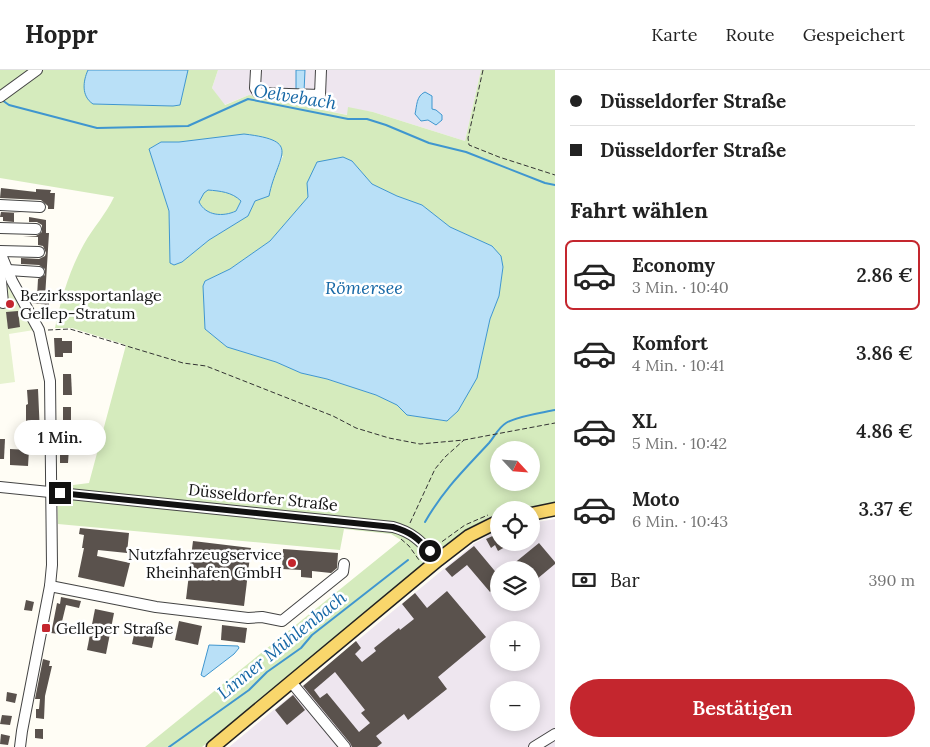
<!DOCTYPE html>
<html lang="de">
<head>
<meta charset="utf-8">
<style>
	:root { --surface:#fff; --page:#f2f2f2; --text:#222; --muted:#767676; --line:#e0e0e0; --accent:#c4262e }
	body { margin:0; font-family:Lora,serif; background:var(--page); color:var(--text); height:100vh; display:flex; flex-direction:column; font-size:19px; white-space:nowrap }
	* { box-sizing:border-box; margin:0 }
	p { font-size:16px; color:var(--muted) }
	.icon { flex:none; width:28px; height:28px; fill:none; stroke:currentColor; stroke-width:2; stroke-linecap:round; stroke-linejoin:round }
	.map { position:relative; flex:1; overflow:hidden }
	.drawer { display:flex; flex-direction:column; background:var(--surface); width:375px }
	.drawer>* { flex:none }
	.hud { display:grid; align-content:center; height:110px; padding:0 15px; background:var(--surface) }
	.needle { width:32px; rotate:116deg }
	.fabs { position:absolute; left:490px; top:371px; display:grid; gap:10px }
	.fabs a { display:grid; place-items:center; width:50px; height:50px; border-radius:50%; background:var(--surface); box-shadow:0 2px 12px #0003; font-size:25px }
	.end { position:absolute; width:22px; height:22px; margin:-11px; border:6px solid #111; background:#fff; box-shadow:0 0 0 2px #fff }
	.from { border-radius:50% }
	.bubble { position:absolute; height:35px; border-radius:18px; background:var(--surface); box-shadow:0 2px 12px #0003; font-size:16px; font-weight:600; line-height:35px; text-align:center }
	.hud b { display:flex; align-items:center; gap:18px; height:48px; font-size:19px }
	.hud b+b { border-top:1px solid var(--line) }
	.hud i { width:12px; height:12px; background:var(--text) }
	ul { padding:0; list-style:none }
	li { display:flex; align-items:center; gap:15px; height:70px; margin:0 10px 8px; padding:0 5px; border:2px solid transparent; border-radius:8px }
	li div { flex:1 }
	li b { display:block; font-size:19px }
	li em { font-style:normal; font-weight:600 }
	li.current { border-color:var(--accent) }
	li>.icon { width:45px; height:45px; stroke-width:1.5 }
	h2 { padding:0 15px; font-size:22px; line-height:60px }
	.pay { display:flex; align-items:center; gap:12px; height:55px; padding:0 15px; font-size:19px }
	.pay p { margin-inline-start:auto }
	.cta { display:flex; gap:10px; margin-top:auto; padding:10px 15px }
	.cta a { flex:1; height:58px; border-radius:30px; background:var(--accent); color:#fff; font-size:20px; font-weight:600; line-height:58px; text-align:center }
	header { display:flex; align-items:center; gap:30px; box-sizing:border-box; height:70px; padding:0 25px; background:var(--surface); border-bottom:1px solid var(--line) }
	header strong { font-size:24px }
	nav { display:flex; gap:28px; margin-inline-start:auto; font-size:18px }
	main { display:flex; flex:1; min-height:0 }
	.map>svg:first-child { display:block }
</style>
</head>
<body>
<header>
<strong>Hoppr</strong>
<nav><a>Karte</a><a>Route</a><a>Gespeichert</a></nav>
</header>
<main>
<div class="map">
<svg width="555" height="677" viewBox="0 0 555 677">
	<rect width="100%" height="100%" fill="#fffdf5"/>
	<g fill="#eee6ef" fill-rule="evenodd">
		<path d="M218,0h263l-16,71 -92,-29 -25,-4v7l-99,-20 -25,10 -12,-17z"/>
		<path d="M555,449v228h-326l246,-204 24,-14v13h32v-19zM499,500h32v32h-32zM499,560h32v32h-32zM499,620h32v32h-32z"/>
	</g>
	<g fill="#d5ebbd" fill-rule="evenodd">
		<path d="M0,0h88l-1,3 6,31 80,2 7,-1 8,-35h30l-6,18 13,17 24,-10 98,20 1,-8 25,5 92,29 16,-71h74v433l-33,7h-23v5l-10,2 -40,25 -247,205h-57l256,-207 -10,-6 -47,-5 -4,21 -282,-26 -1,-37 32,-4 37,-138 -54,-17h-17c6,-29 14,-57 29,-84 9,-16 22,-30 30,-47l-114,-19zM218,68l65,18 -12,28 -2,12 -14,5 -7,15 -39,24 -27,22 -8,3 -4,-2 -1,-52 -20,-62 12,-7h18zM352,91l20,23 25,12 25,9 28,22 42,19 11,21 -4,29 -9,23 -8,37 -35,65 -40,-6 -9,-10 -22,-10 -49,-16 -26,-6 -25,-11 -49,-15 -22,-18 -2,-43 2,-5 25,-12 40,-28 38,-44zM499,380h32v32h-32z"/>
		<path d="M208,120c13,1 24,2 33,11l-5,10c-13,6 -30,5 -37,-9l5,-10z"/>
	</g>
	<path fill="#e6f2cf" d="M0,194l34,66 -25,4 6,48 -15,2z"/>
	<g fill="#b9e0f7" stroke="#3f96cf" fill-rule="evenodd">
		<path d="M88,0h100l-8,35 -7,1 -80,-2c-12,-8 -10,-23 -5,-34z"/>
		<path d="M296,0h9l-1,22 -8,-1z"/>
		<path d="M425,22l7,4v13l4,1 6,5v5l-6,5 -8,-5 -7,1 -6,-7c2,-8 1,-18 10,-22z"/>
		<path d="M244,64c60,7 33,21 25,62l-14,5 -7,15 -39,24 -27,22 -8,3 -4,-2 -1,-52 -20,-62 12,-7h18zM208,120c12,1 24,2 33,11l-5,10c-13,6 -30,5 -37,-9l5,-9z"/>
		<path d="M343,87l9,4 20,23 25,12 25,9 28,22 42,19 9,10 2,11 -4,29 -9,23 -13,59 -19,33 -11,10 -40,-6 -10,-10 -21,-10 -49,-16 -26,-6 -25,-11 -49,-15 -22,-18 -2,-43 2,-5 25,-12 40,-28 38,-44 -1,-14 10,-21z"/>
		<path d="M209,575l29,1 1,2 -5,6 -30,23 -3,-2z"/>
	</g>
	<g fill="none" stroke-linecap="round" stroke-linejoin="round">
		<g stroke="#3f96cf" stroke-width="2">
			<path d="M2,30l7,5 88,23 91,-2 60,-27 100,20h19l19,6 43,18 37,9 79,31 10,2"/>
			<path d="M425,452c19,-33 39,-52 64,-79 6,-7 9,-15 17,-20 12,-7 35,-10 49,-13"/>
			<path d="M169,677l80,-57 18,-18 34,-24 11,-13 96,-75"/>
		</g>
	</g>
	<g fill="#5a524d" fill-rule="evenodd">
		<path d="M1,118l35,4v-3l15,1 -1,3h5l-1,16h-6v-3l-7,-6 -41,-2z"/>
		<path d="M1,142l21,1h-8v9l-11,-1v-4h-3z"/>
		<path d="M29,147l17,3v13h3l-4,65h4v7l-17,-2 1,-6h4l1,-18 7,-4v-6l-6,-4 -18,-1v-6l18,1 6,-3 1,-3 -3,-7 -5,-1v-8l-15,-1h13l6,-4v-7l-5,-3h-8z"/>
		<path d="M18,241l2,16 -12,2 -2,-17z"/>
		<path d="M54,268h8v3h10v12h-9v4h-8z"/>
		<path d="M63,304h8l1,21h-9z"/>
		<path d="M38,319l2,45 -10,1v-2l-2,1 -2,-13v-16l2,-1 -1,-14z"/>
		<path d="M63,337h8v20h-2v16h3v5h-3l-1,15h-8v-26h3z"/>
		<path d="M0,369h5l-1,20h-4z"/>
		<path d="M10,379l19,1 -1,16 -18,-1z"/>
		<path d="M80,458l49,5 -2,20 -29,-3 -1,6 33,7 -6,24 -46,-10 6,-29h-2l2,-13 -5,-1z"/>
		<path d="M499,463v9h4l2,5 -7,4 -3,-6 -4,3 -5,-9z"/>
		<path d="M193,471l58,7 -7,58 -58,-7z"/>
		<path d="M539,473l16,19v2l-24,20v-14h-25z"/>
		<path d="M474,476l25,30v17l-5,-5 -4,4 -23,-27 -15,12 -7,-8z"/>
		<path d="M283,479l55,4 -1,15 -6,5 -19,-2v7l-11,-1v-7l-19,-1z"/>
		<path d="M447,521l39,46 -48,40 9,12 -39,31 -4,-6 -28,22 6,7 -5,4h-25l-2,-4 -47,-57 53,-45 5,7 -6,6 7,8 14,-11 -2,-3 25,-20 1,2 14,-11 -12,-15 13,-11 12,15zM335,602l30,38 -4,3 9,10 -11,9 -32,-39 -7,5 -6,-8z"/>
		<path d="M61,527l20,4 -2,7 -13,-3 -7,29 -8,-1 1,-4 5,-26 3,1z"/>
		<path d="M26,530l8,2 -2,9 -8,-1z"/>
		<path d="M95,539l19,4 -8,41 -19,-4z"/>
		<path d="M179,551l23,5 -4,19 -23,-5z"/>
		<path d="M136,555l20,4 -4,19 -20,-4z"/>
		<path d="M222,555l25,3 -2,15 -24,-3z"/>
		<path d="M43,589l7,2 -1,5h3l-7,30 -1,23 -8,-1v-9h3l1,-10h-5z"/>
		<path d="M7,622l10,2 -2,9 -9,-2z"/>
		<path d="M293,625l12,15 -18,15 -12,-15z"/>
		<path d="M2,645l10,1 -2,9 -10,-1z"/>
		<path d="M35,659h8v10l-8,-1z"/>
		<path d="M1,664l9,2 -2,9 -8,-1z"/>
	</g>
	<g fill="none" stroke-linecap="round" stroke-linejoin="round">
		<defs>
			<g id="minor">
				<path d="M256,0l-1,18 3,5 62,2 1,-25"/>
				<path d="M0,27l37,-27"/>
				<path d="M0,135l40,2"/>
				<path d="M0,158l36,1"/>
				<path d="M0,181l39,1"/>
				<path d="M0,182l12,29 27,49 11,51 2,184 -2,21 -28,145 -2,16"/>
				<path d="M0,200l3,33"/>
				<path d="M8,200l31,2"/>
				<path d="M0,417l393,40c22,6 30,17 45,33"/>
				<path d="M50,516l106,21 92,11 14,-1 20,4 61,-49 1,-8"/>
				<path d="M291,612l54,65"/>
				<path d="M534,677l21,-13"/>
			</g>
			<g id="major">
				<path d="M531,444l24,-5"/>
				<path d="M213,677l225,-187 31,-24 30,-15"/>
			</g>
		</defs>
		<use href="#minor" stroke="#444" stroke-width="12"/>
		<use href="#major" stroke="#222" stroke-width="15"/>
		<g stroke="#333" stroke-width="1" stroke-dasharray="5 2.5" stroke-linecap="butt">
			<path d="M483,0l-15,68 1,7 30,12 56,18"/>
			<path d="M48,260l22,-1 113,34 23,3 127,50 23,12 33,10 31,6 44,-4 91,-17"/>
			<path d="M514,440l8,-1"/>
			<path d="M410,453l25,-54 10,-12 19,-17"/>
			<path d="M401,469l8,7 10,14 5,-3"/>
			<path d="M436,476l29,-21 23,-10"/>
		</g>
		<use href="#minor" stroke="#fff" stroke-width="10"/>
		<use href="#major" stroke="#f9d66b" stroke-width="12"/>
	</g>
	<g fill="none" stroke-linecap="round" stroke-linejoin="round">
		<path stroke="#111" stroke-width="6" d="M60,423l333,34c18,5 24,11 37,24"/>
	</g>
	<g fill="#c4262e" stroke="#fff" stroke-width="2">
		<circle cx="10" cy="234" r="5"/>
		<circle cx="292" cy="493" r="5"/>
		<rect x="41" y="553" width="10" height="10" rx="2.5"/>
	</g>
	<g text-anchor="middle" stroke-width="5" stroke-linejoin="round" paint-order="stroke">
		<g font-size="16" fill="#111" stroke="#fff" text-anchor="start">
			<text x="20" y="231">Bezirkssportanlage<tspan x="20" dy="18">Gellep-Stratum</tspan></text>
			<text x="282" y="490" text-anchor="end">Nutzfahrzeugservice<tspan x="282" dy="18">Rheinhafen GmbH</tspan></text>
			<text x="56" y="564">Gelleper Straße</text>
		</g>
		<g font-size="16" fill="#111" stroke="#fff">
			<text transform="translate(263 427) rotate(6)" y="6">Düsseldorfer Straße</text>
		</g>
		<g font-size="18" font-style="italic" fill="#1768a6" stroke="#fff">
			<text transform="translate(295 27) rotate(9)" y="6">Oelvebach</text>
			<text x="364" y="224">Römersee</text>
			<text transform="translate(282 575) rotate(-39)" y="6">Linner Mühlenbach</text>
		</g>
	</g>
</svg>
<div class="fabs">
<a><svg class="needle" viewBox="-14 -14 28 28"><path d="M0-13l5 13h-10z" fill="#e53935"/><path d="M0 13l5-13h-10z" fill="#767676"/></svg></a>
<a><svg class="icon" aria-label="locate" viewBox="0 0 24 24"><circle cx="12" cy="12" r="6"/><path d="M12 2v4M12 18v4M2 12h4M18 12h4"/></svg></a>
<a><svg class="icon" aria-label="layers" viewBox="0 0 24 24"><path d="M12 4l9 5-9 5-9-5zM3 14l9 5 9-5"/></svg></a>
<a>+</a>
<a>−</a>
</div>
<i class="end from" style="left:430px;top:481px"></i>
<i class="end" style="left:60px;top:423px"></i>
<div class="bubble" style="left:14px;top:350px;width:92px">1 Min.</div>
</div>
<section class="drawer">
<div class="hud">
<b><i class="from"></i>Düsseldorfer Straße</b>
<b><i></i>Düsseldorfer Straße</b>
</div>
<h2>Fahrt wählen</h2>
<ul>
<li class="current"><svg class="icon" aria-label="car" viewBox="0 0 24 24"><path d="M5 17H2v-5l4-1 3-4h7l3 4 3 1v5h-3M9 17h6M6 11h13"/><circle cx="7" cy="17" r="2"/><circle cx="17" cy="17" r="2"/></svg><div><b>Economy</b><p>3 Min. · 10:40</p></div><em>2.86 €</em></li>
<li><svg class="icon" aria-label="car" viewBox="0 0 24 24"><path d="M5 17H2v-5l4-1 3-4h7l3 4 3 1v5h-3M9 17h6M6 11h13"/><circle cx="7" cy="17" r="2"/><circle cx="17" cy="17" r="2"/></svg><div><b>Komfort</b><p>4 Min. · 10:41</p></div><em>3.86 €</em></li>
<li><svg class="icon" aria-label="car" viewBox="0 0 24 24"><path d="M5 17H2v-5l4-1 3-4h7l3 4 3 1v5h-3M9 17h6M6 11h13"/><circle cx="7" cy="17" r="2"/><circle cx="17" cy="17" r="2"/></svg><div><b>XL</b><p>5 Min. · 10:42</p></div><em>4.86 €</em></li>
<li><svg class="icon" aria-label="car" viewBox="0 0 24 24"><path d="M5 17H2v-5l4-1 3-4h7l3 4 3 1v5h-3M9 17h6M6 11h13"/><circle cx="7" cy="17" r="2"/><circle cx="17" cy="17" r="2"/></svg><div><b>Moto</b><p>6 Min. · 10:43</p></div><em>3.37 €</em></li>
</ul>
<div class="pay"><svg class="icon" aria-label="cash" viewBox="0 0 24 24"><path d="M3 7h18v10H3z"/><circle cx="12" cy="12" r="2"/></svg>Bar<p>390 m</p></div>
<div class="cta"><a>Bestätigen</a></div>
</section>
</main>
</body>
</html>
